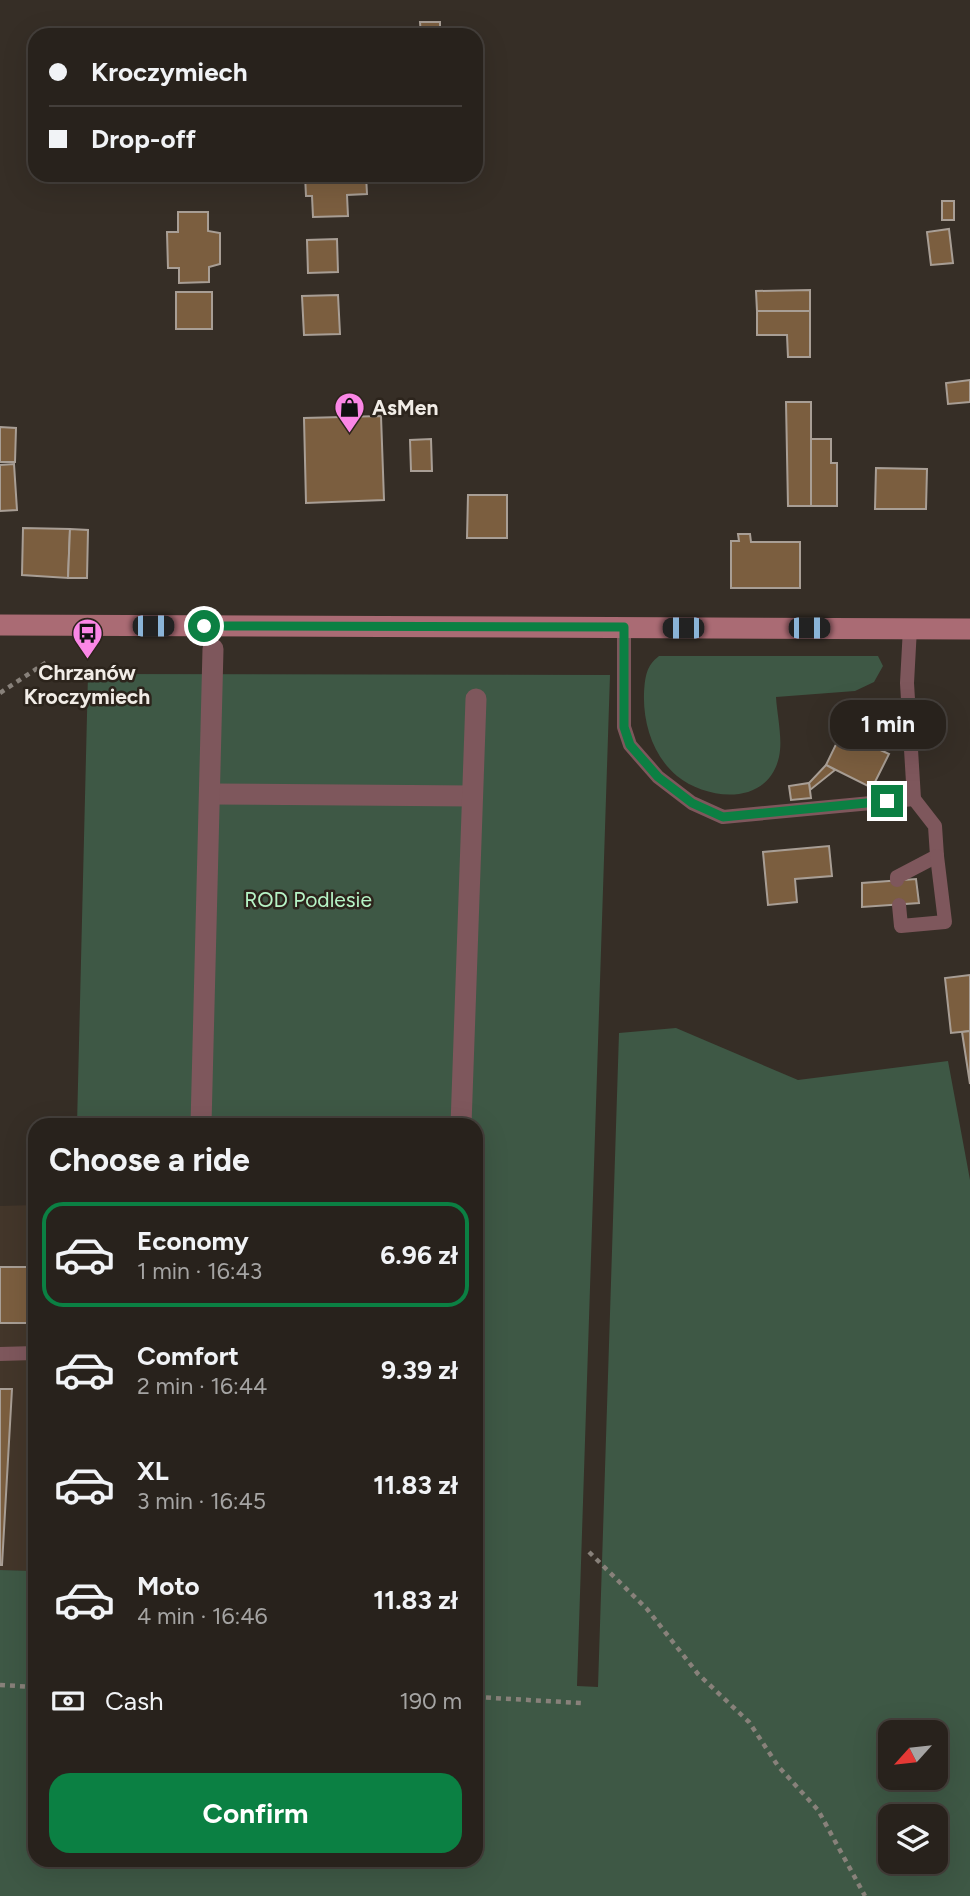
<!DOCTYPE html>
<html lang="en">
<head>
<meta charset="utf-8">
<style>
	:root { --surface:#28221c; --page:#342f29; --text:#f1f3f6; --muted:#a5a4a3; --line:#443f3b; --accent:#0b8043 }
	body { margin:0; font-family:Figtree,sans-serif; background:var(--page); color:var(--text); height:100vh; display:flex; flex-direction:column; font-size:26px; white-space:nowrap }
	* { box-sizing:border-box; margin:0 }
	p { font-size:23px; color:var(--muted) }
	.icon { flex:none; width:38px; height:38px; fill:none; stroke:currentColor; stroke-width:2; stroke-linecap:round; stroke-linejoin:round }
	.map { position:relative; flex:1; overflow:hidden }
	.side { position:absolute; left:28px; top:1118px; width:455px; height:749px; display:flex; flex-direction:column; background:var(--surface); border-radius:21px; box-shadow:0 7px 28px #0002,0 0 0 2px var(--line) }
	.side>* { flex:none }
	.top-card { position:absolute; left:28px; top:28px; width:455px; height:154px; border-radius:21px; box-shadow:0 7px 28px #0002,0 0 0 2px var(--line); display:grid; align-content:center; height:154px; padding:0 21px; background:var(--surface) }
	.needle { width:46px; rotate:243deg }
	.fabs { position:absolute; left:878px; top:1720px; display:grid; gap:14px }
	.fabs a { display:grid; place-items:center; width:70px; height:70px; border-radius:14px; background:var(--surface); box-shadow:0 7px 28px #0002,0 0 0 2px var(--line); font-size:35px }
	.end { position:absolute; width:32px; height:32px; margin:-16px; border:9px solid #0b8043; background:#fff; box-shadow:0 0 0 4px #fff }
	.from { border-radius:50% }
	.bubble { position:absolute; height:49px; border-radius:21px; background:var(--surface); box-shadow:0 7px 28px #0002,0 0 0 2px var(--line); font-size:23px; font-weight:700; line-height:49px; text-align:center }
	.car { position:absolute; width:21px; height:42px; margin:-21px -10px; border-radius:9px; box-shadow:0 0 5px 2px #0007; background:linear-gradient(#222 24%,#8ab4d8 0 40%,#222 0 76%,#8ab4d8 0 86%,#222 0) }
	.top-card b { display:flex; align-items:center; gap:24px; height:66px; font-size:26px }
	.top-card b+b { border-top:2px solid var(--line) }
	.top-card i { width:18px; height:18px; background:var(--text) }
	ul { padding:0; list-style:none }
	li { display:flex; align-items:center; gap:21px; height:105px; margin:0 14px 10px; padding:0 7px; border:4px solid transparent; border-radius:21px }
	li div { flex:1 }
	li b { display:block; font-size:26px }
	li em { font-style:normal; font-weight:700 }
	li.selected { border-color:var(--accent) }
	li>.icon { width:63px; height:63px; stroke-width:1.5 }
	h2 { padding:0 21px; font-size:32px; line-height:84px }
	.pay { display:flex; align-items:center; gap:18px; height:77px; padding:0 21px; font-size:26px }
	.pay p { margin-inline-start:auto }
	.cta { display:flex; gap:14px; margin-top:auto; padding:14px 21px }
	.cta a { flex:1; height:80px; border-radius:21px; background:var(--accent); color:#fff; font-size:28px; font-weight:700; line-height:80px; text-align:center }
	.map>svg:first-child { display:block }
</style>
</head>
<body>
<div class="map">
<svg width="970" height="1896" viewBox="0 0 970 1896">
	<rect width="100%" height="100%" fill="#362e26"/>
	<path fill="#43362a" d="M35,1205v366l-35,-1v-364z"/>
	<g fill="#3e5845" fill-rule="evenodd">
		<path d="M659,656h219l5,10 -9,16 -19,9 -79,6c1,18 7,42 3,60 -11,49 -71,44 -102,19 -24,-20 -34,-53 -33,-82 1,-17 2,-28 15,-38z"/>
		<path d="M88,674l522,1 -33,1011 21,1 21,-654 57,-5 122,52 150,-19 22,119v716h-970v-326l35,1v289h441v-735h-399zM891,1732h45v46h-45zM891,1816h45v46h-45z"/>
	</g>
	<g fill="#7b5e3f" stroke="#a89e95" stroke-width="2">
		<path d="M420,22h20v13h-19z"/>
		<path d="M305,175h61l1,19 -20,1 1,21 -35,1 -1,-21h-6z"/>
		<rect x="942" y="201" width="12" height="19"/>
		<path d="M178,212h30v19l12,2v31l-11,3v15l-30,1v-15h-11l-1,-36h11z"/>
		<path d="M949,229l4,34 -22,2 -4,-33z"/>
		<path d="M337,239l1,33 -30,1 -1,-33z"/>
		<path d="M810,290v21h-53l-1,-20z"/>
		<rect x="176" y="292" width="36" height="37"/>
		<path d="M338,295l2,39 -36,1 -2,-39z"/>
		<path d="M757,311h53v46h-22l-1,-22h-30z"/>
		<path d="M970,380v22l-22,2 -2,-21z"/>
		<path d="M786,402h25v104h-23z"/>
		<path d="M381,416l3,84 -78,3 -2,-85z"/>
		<path d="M0,427l16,1 -1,34h-15z"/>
		<path d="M431,439l1,32h-21l-1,-31z"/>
		<path d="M811,439h20v24h6v43h-26z"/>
		<path d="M14,464l3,46 -17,1v-46z"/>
		<path d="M876,468l51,1 -1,40h-51z"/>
		<path d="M468,495h39v43h-40z"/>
		<path d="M23,528l47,1 -2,49 -46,-3z"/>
		<path d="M70,529l18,1 -1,48h-19z"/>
		<path d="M738,534h12l1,8h49v46h-69v-47h8z"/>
		<path d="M842,732l47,22 -17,34 -46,-23z"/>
		<path d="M826,765l9,5 -25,20 -1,-7z"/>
		<path d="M809,783l2,15 -20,2 -2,-14z"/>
		<path d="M829,846l3,30 -37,3 2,23 -29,3 -5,-53z"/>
		<path d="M916,879l3,24 -57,4v-24z"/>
		<path d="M970,975v56l-19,2 -6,-55z"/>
		<path d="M970,1031v53l-8,-52z"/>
		<rect x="0" y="1267" width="35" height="56"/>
		<path d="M0,1389h12l-10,176h-2z"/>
	</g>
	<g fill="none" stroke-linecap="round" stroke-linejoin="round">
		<g stroke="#88817a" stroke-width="4.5" stroke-dasharray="5 5" stroke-linecap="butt">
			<path d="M0,693l50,-33"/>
			<path d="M589,1552l58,57 51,65 51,48 29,44 40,44 47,86"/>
			<path d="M0,1685l35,2"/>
			<path d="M476,1697l105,6"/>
		</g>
		<g stroke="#7e575c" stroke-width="14">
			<path d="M624,627v100l6,18 28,32 34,26 31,14 191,-18"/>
			<path d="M897,880v-3l40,-21 -2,-30 -21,-27 -7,-116 3,-55"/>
			<path d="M899,905l2,21 44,-4 -8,-66"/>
			<path d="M0,1354l35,-1"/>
		</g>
		<g stroke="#7e575c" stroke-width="21">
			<path d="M210,794l262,2"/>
			<path d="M201,1125l12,-476"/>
			<path d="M461,1125l15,-426"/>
		</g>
		<path stroke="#aa6b74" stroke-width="21" d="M0,625l970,4"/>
	</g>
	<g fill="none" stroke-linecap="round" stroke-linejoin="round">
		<path stroke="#0b8043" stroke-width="9" d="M204,626l420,1v100l6,18 28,32 34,26 31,14 164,-16"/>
	</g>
	<defs>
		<symbol id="shop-pin" viewBox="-11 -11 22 30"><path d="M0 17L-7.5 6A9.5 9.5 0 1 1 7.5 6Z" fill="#fb87e6" stroke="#2c241c"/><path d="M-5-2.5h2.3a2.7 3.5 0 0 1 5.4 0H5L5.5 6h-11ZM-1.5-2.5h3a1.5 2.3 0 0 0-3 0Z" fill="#111"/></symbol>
		<symbol id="bus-pin" viewBox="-11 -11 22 30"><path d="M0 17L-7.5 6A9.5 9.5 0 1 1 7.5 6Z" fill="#fb87e6" stroke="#2c241c"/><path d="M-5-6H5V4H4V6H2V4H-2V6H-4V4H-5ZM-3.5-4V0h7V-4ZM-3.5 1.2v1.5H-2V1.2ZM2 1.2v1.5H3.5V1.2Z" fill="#111"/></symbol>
	</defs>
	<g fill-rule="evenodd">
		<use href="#shop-pin" x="332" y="390" width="35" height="47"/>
		<use href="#bus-pin" x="70" y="616" width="35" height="47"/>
	</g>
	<g text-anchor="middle" stroke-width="5" stroke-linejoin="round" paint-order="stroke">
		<g font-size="21" font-weight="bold" fill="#f1ece6" stroke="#2c241c" text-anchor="start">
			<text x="372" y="415">AsMen</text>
			<text x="87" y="680" text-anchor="middle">Chrzanów<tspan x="87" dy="24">Kroczymiech</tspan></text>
		</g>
		<g font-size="21" fill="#b6f4c6" stroke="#2c241c">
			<text x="308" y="907">ROD Podlesie</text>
		</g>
	</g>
</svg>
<div class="fabs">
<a><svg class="needle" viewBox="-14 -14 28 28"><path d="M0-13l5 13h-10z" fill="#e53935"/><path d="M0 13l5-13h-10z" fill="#a5a4a3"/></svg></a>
<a><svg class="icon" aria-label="layers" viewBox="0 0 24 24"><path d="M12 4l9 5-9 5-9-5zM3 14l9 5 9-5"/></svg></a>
</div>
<i class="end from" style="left:204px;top:626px"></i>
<i class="end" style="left:887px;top:801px"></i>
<div class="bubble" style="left:830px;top:700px;width:116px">1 min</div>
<i class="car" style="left:153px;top:626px;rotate:90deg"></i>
<i class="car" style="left:683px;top:628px;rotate:270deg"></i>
<i class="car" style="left:809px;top:628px;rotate:90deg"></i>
<div class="top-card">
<b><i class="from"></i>Kroczymiech</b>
<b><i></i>Drop-off</b>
</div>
<section class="side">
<h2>Choose a ride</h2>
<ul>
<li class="selected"><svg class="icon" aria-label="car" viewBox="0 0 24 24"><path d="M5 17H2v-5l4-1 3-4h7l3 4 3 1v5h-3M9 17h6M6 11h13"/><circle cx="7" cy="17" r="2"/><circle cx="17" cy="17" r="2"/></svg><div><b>Economy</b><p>1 min · 16:43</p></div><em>6.96 zł</em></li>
<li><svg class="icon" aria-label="car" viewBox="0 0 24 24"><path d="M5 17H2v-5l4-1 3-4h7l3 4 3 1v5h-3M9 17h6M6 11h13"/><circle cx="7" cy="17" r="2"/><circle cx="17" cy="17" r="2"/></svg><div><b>Comfort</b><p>2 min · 16:44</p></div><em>9.39 zł</em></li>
<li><svg class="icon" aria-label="car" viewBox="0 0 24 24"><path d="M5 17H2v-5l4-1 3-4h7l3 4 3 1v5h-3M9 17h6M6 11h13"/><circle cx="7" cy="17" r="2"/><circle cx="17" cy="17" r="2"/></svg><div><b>XL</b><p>3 min · 16:45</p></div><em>11.83 zł</em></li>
<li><svg class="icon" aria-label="car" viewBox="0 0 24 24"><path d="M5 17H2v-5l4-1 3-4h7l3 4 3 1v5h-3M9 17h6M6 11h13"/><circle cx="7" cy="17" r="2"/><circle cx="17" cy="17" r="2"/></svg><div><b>Moto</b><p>4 min · 16:46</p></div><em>11.83 zł</em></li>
</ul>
<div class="pay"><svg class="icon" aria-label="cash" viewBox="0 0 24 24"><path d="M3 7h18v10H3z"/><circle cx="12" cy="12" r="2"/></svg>Cash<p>190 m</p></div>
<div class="cta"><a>Confirm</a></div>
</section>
</div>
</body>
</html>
